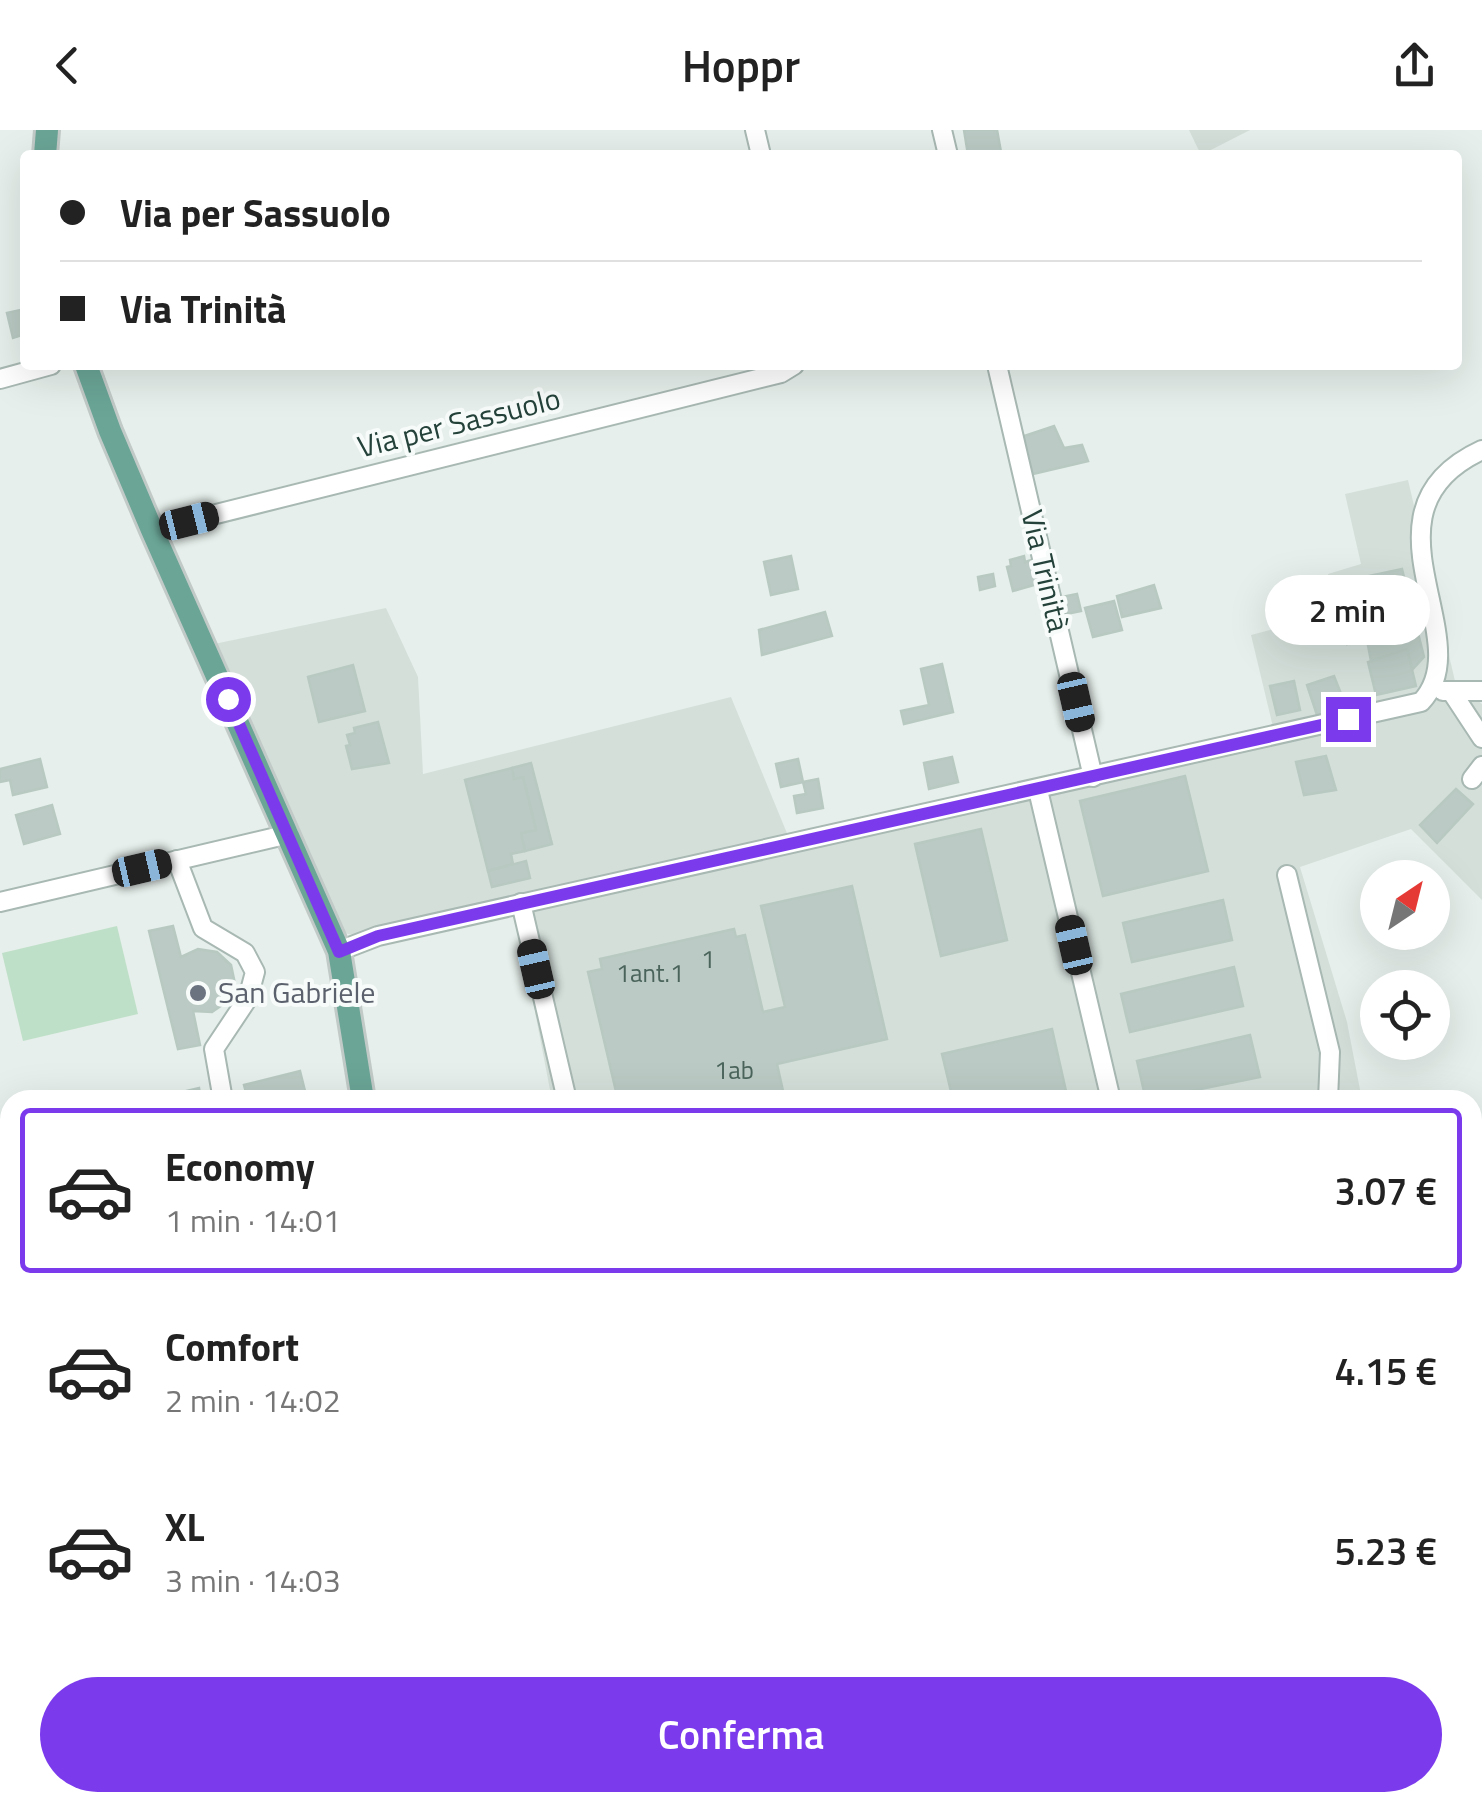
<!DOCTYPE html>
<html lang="it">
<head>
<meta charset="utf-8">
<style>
	:root { --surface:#fff; --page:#f6f6f6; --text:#222; --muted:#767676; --line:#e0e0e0; --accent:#7c3aed }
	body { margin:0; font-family:"Titillium Web",sans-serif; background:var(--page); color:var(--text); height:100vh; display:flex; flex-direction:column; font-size:38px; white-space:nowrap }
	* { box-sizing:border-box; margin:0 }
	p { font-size:32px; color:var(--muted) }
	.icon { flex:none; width:55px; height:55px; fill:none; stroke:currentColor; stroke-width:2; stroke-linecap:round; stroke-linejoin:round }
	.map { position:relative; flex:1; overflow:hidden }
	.details { position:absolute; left:0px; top:960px; width:1482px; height:722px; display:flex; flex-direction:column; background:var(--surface); border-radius:30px 30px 0 0; box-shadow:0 10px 40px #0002 }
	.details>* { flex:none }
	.guide { position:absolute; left:20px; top:20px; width:1442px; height:220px; border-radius:10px; box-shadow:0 10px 40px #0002; display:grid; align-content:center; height:220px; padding:0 40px; background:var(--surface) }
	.needle { width:65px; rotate:35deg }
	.buttons { position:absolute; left:1360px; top:730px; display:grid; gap:20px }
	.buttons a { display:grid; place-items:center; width:90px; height:90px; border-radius:50%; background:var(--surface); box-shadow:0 10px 40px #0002; font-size:50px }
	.end { position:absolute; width:45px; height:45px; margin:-22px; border:12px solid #7c3aed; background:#fff; box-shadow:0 0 0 5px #fff }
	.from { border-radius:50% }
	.bubble { position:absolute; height:70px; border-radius:35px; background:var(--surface); box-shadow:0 10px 40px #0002; font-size:32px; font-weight:600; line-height:70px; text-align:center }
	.car { position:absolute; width:30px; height:60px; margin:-30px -15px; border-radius:12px; box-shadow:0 0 8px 2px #0007; background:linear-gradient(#222 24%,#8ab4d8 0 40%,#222 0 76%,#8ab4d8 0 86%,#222 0) }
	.guide b { display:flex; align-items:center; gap:35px; height:95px; font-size:38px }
	.guide b+b { border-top:2px solid var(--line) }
	.guide i { width:25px; height:25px; background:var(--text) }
	ul { padding:18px 0 0; list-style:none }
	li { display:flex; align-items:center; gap:30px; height:165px; margin:0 20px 15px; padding:0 20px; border:5px solid transparent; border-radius:10px }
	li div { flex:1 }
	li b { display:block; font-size:38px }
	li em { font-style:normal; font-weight:600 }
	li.on { border-color:var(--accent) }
	li>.icon { width:90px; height:90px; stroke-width:1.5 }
	.button { display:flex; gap:20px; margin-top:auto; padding:20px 40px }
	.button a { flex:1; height:115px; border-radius:60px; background:var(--accent); color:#fff; font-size:40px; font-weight:600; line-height:115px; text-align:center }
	header { display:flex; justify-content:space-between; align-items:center; height:130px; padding:0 40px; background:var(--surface); font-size:45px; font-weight:600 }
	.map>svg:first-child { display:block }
</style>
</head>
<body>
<header><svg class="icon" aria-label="back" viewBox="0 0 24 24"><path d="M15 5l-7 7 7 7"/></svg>Hoppr<svg class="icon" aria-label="share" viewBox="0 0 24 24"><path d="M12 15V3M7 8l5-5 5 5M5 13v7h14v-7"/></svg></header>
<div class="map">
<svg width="1482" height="1682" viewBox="0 0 1482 1682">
	<rect width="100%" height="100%" fill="#e6efeb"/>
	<g fill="#d4dfda">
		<path d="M1189,0h61l-49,25z"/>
		<path d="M1408,350l47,201 27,23v196l-71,-71 -111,38 47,155 15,78h-810l-39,-202 -160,37 -9,-2 -53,-117 -96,-168 191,-40 32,69 5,97 308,-77 60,146 482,-116 -22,-92 84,-22 -7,-39 33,-10 -16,-70z"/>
		<path d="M1473,1427l9,36v219h-404l-3,-9 397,-1z"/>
		<rect x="368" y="1672" width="474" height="10"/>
	</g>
	<g fill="#bfe0c8">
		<path d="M117,796l21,88 -115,27 -21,-88z"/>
		<path d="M896,1673h165l-30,9h-123z"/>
	</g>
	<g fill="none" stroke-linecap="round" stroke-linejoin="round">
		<g stroke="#8ec9d4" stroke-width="5">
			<path d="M1472,1396l10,-2"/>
			<path d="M0,1467l10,-2"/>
		</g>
	</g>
	<g fill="#bbcac4" stroke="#b8c9c2" stroke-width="2.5">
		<path d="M964,0h33l4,22 -33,3z"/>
		<path d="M25,179v25l-12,4 -6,-25z"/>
		<path d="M1054,296l10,22 18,-3 6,16 -55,13 -12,-37z"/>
		<path d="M791,426l7,33 -27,6 -7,-33z"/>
		<path d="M1024,426l1,6 6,-2 7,24 -25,7 -6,-24 4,-1 -1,-6z"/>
		<path d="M1402,439l22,88 -12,13 -5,-21 -36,12 -4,-21 -20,4 -15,-60z"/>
		<path d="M993,444l2,12 -15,4 -2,-13z"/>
		<path d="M1154,455l7,23 -39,9 -5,-21z"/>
		<path d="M1077,464l4,17 -25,5 -4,-17z"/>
		<path d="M1114,471l8,29 -29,7 -8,-29z"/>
		<path d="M825,482l7,24 -70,19 -3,-25z"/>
		<path d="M1407,519l9,37 -40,9 -8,-33z"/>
		<path d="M942,534l11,48 -49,12 -3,-13 28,-6 -8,-36z"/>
		<path d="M353,535l12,46 -46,11 -11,-45z"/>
		<path d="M1334,546l13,33 -30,6 -10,-30z"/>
		<path d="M1294,551l6,29 -23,5 -7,-29z"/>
		<path d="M378,592l11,41 -37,6 -6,-23 4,-1 -3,-10 8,-2 -1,-5z"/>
		<path d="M1326,626l10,34 -32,5 -8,-33z"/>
		<path d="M952,627l6,25 -29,7 -5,-26z"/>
		<path d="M40,629l7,28 -34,8 -3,-15 -10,2v-13z"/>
		<path d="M798,629l5,23 -22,5 -5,-23z"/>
		<path d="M531,633l21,81 -27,7 -4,-18 15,-3 -13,-53 -9,2 -2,-11z"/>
		<path d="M512,638l2,11 9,-2 13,53 -15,3 4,18 -14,3 2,10 -25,7 -23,-91z"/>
		<path d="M1185,646l23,95 -105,25 -23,-95z"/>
		<path d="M818,649l5,29 -26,5 -3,-17 12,-2 -3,-12z"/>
		<path d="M1456,659l17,15 -36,39 -17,-18z"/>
		<path d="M52,675l8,29 -36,10 -8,-29z"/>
		<path d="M981,699l26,111 -66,16 -26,-112z"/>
		<path d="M526,731l4,17 -38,9 -4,-16z"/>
		<path d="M852,756l35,153 -110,25 8,36h-167l-30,-128 14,-3 -2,-10 134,-30 2,8 9,-2 18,77 22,-5 -24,-101z"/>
		<path d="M1223,770l9,40 -100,22 -9,-39z"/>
		<path d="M173,796l8,31 17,-8 19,3 14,13 4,19 -7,17 -16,11 -19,-1 7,34 -22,4 -29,-118z"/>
		<path d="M1234,837l9,39 -113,26 -9,-38z"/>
		<path d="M1052,899l16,71h-115l-11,-46z"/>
		<path d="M1250,905l10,42 -114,23 -9,-39z"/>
		<path d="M300,941l6,24 -22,5h-36l-4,-15z"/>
		<path d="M199,958l2,12h-26l-1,-6z"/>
		<path d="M10,1000v30l-5,1 -5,-29z"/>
		<path d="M10,1502v79l-10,-34v-42z"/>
		<path d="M1472,1563l10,18v98l-6,3h-23l-5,-10h24z"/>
		<path d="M10,1616v39l-10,3v-41z"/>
		<path d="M187,1672l1,10h-26l-1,-9z"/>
		<path d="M219,1672h25l1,10h-25z"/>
		<rect x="429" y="1672" width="320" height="10"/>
	</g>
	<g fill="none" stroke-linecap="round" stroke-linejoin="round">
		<defs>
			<g id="minor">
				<path d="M755,0l6,25"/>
				<path d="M942,0l6,25"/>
				<path d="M997,235l96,412"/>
				<path d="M0,249l51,-14"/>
				<path d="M152,400l629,-157 13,-8"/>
				<path d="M1443,561h39"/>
				<path d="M1451,561l31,47"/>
				<path d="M1472,649l10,-13"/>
				<path d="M1038,660l73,310"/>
				<path d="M177,730l26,68 42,25 10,19 -7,26 -34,51 9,51"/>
				<path d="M1287,745l43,177 -2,48"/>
				<path d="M0,772l289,-68"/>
				<path d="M521,773l46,197"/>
				<path d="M339,821l39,-15 1043,-234c61,-63 -71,-191 61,-252"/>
				<path d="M0,1054l10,-2"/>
				<path d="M0,1241l10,-2"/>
				<path d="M0,1341l10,11"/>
				<path d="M0,1427l10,-2"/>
				<path d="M0,1495l10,-2"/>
				<path d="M198,1672l1,10"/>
				<path d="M275,1672l1,10"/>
				<path d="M1409,1672l5,10"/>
				<path d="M40,1682l37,-10"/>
				<path d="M384,1682l1,-10"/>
				<path d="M762,1682v-10"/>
			</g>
			<g id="major">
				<path d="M45,25l2,-25"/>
				<path d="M86,235l24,66 42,99 187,421 24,149"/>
				<path d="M356,1682v-10"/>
			</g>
		</defs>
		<use href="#minor" stroke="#a8b8b2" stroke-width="22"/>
		<use href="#major" stroke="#c2cac8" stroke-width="28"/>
		<use href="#minor" stroke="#fff" stroke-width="18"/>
		<use href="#major" stroke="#6aa596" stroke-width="22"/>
	</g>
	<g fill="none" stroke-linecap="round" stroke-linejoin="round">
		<path stroke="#7c3aed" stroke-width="12" d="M228,569l111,253 39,-16 970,-217"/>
	</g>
	<circle fill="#6b7280" stroke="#f7fbf9" stroke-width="4" cx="198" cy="863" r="10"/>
	<g text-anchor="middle" stroke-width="8" stroke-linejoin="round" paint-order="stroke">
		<g font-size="25" fill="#4a645c">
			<text x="708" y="838">1</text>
			<text x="650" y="852">1ant.1</text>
			<text x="734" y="949">1ab</text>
		</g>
		<g font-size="30" fill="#24423a" stroke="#f7fbf9">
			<text transform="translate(459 293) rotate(-14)" y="10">Via per Sassuolo</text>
			<text transform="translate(1045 441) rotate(77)" y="10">Via Trinità</text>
		</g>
		<g font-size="30" fill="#5b616d" stroke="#f7fbf9" text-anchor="start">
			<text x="218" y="873">San Gabriele</text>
		</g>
	</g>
</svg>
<div class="buttons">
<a><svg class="needle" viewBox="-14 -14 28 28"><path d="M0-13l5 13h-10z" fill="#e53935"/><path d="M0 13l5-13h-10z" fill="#767676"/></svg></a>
<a><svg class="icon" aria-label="locate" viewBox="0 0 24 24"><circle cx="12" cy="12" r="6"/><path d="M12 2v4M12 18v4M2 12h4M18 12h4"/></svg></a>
</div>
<i class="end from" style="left:228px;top:569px"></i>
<i class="end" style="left:1348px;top:589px"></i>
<div class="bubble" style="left:1265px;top:445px;width:165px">2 min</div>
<i class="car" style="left:189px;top:391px;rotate:76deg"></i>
<i class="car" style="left:1076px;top:572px;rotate:167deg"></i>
<i class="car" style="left:142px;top:738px;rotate:77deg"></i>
<i class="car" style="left:1074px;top:815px;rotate:347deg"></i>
<i class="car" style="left:536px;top:839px;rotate:347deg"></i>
<div class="guide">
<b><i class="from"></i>Via per Sassuolo</b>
<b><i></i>Via Trinità</b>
</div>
<section class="details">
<ul>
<li class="on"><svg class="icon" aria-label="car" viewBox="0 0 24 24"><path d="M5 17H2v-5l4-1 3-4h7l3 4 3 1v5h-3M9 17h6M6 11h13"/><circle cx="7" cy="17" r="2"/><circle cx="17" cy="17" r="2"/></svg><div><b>Economy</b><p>1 min · 14:01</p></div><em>3.07 €</em></li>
<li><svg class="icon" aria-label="car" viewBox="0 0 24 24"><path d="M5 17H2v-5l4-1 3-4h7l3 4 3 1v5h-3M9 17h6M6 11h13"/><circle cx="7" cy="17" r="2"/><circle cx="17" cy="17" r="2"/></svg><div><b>Comfort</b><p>2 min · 14:02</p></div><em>4.15 €</em></li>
<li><svg class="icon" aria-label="car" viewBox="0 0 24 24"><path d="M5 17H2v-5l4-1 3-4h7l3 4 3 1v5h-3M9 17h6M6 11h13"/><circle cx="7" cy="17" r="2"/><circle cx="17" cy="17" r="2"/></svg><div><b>XL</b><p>3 min · 14:03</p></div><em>5.23 €</em></li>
</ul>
<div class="button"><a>Conferma</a></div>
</section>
</div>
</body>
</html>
